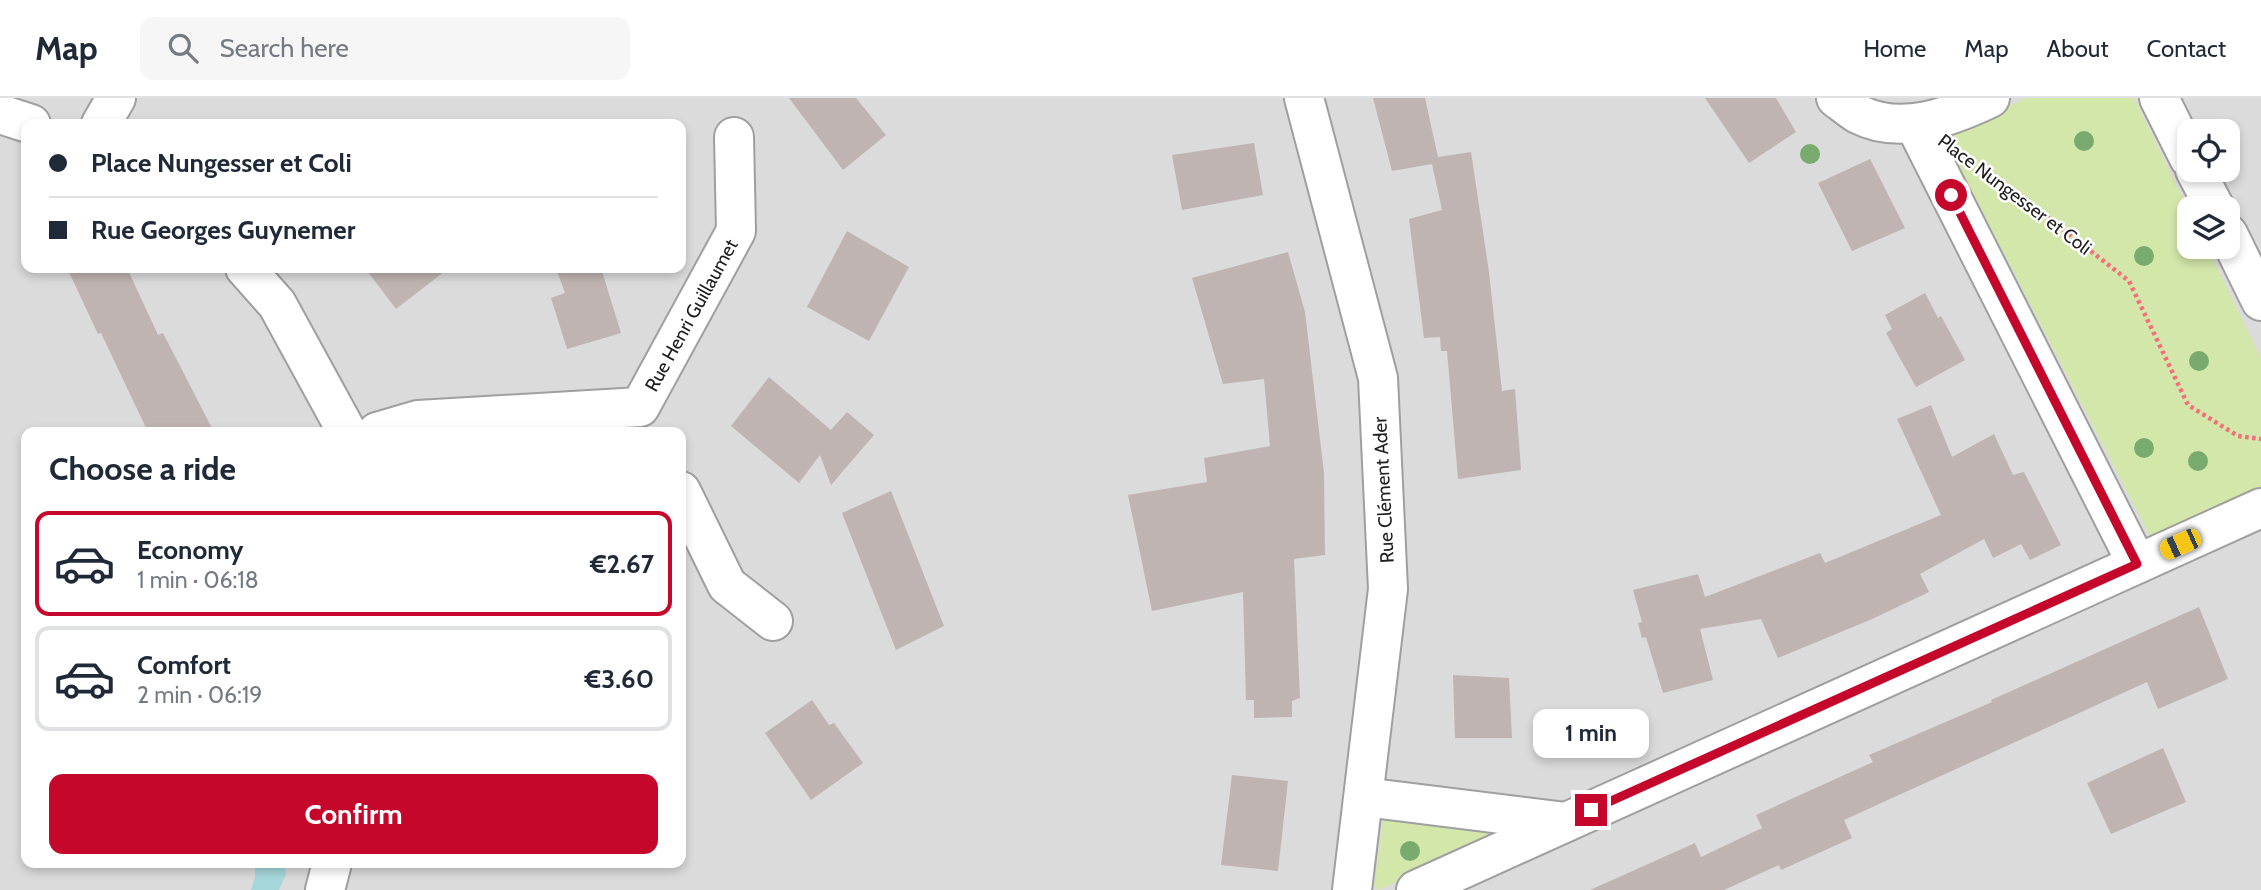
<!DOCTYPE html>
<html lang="en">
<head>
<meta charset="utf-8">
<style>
	:root { --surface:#fff; --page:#f6f6f7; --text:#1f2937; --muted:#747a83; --line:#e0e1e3; --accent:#c4072b }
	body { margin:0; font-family:Cabin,sans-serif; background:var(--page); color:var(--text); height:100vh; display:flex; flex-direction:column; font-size:26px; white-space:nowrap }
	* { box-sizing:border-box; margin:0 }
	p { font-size:23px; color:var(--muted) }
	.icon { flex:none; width:38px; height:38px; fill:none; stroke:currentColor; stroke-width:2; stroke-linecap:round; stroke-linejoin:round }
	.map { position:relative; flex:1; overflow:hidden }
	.details { position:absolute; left:21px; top:329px; width:665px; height:441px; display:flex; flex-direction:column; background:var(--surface); border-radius:14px; box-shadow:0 4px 10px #0003 }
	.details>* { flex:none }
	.hud { position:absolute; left:21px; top:21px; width:665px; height:154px; border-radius:14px; box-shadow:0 4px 10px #0003; display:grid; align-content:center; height:154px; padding:0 28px; background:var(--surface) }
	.controls { position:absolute; left:2177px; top:21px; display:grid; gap:14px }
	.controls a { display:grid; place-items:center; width:63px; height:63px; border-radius:14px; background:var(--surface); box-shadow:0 4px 10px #0003; font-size:35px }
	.end { position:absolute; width:32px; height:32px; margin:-16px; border:9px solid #c4072b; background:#fff; box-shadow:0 0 0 4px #fff }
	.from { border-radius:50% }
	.bubble { position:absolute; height:49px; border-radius:14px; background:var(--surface); box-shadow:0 4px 10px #0003; font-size:23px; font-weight:700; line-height:49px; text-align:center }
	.car { position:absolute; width:21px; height:42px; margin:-21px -10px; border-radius:9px; box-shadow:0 0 5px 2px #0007; background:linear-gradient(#f5c518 24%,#345 0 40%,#f5c518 0 76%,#345 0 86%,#f5c518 0) }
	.hud b { display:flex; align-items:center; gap:24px; height:66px; font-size:26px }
	.hud b+b { border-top:2px solid var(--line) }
	.hud i { width:18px; height:18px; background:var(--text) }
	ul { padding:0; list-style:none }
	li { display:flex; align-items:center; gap:21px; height:105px; margin:0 14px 10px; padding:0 14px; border:4px solid var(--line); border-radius:14px }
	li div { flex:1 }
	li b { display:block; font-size:26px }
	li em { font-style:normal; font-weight:700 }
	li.on { border-color:var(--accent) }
	li>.icon { width:63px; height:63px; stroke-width:1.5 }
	h2 { padding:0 28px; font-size:32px; line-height:84px }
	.cta { display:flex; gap:14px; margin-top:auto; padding:14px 28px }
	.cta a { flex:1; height:80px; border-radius:14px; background:var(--accent); color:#fff; font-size:28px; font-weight:700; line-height:80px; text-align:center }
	header { display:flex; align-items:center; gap:42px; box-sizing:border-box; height:98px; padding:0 35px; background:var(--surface); border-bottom:2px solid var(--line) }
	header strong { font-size:33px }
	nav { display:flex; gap:38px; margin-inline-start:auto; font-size:24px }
	.search { width:490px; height:63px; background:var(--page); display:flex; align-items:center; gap:18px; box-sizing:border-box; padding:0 24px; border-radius:14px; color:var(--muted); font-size:26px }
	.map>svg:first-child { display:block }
</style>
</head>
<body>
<header>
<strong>Map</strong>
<div class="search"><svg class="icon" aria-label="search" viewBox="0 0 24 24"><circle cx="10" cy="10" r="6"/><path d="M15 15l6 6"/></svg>Search here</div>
<nav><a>Home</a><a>Map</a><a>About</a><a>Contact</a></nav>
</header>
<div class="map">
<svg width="2261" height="792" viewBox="0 0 2261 792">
	<rect width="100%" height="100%" fill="#eee9e4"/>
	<path fill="#dcdbdb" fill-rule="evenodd" d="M0,0h2261v792h-2261zM26,26h655v144h-655zM2189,33h39v39h-39zM2189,110h39v39h-39zM26,334h655v431h-655z"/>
	<g fill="#d4e7ab">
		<path d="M2026,0h108l55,113v36h18l54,111v129l-109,53 -208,-403z"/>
		<path d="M1393,721l112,9 -126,62 -5,-4 9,-65z"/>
	</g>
	<path fill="#a6d8db" d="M255,765h29l2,11 -7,16h-28l4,-13z"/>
	<g fill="#bfb4b1">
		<path d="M789,0h67l30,37 -43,35z"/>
		<path d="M1373,0h52l13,59 33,-5 18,120 13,119 13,-2 6,81 -63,9 -11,-128h-6l-1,-14 -16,1 -15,-119 33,-9 -10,-46 -40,7z"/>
		<path d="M1705,0h71l20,34 -47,31z"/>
		<path d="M1254,45l9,52 -81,15 -10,-55z"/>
		<path d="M1870,61l35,69 -53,23 -34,-68z"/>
		<path d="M847,133l62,36 -40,74 -62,-34z"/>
		<path d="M1288,154l17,60 19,161 1,82 -31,4 6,139 -8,3v16l-38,1v-18h-8l-3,-108 -91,19 -24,-116 79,-13 -3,-24 66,-12 -6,-67 -41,5 -31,-106z"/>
		<path d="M67,170h60l31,67 5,-2 51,99h-66l-47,-99 -3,1z"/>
		<path d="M365,170h84l-53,41z"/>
		<path d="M556,170h45l20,65 -54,16 -16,-51 14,-5z"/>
		<path d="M1925,195l13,25 3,-2 24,44 -49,27 -30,-54 6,-4 -7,-14z"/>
		<path d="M769,279l62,53 16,-18 27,23 -43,50 -11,-30 -21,28 -68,-57z"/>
		<path d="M1931,307l21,52 42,-23 19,41 11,-3 37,73 -31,15 -9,-16 -28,14 -9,-19 -64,35 9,18 -59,28 -92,38 -17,-39 -61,10 13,51 -50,13 -17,-56 -4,1 -4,-15 4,-1 -9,-32 65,-16 7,23 115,-44 5,10 116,-48 -44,-96z"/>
		<path d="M891,393l53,135 -48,24 -54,-137z"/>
		<path d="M2199,509l29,72 -70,30 -11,-27 -303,138 8,18 -71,32 -2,-5 -55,25h-134l105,-47 6,14 61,-29 -6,-13 117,-53 -4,-7 123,-53 -1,-2z"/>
		<path d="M1453,577l56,3 3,60h-57z"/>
		<path d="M812,602l17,25 5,-2 29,40 -52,37 -46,-67z"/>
		<path d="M2163,650l23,54 -75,32 -24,-51z"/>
		<path d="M1232,677l56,6 -10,90 -57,-6z"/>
	</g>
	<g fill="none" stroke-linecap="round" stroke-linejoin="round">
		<defs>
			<g id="street">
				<path d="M1304,0l74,280 10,211 -36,301"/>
				<path d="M1836,0c7,5 15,12 22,16 43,22 92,3 132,-16"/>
				<path d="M2159,0l30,60"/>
				<path d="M0,16l31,10"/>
				<path d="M101,26l15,-26"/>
				<path d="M1915,27l222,439"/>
				<path d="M2195,72l20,38"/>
				<path d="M2228,136l33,67"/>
				<path d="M245,170l32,36 70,128"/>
				<path d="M377,334l41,-12 222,-13 96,-176 -2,-94"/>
				<path d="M681,393l46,94 46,36"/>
				<path d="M1364,699l202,25"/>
				<path d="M325,792l7,-27"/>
				<path d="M1416,792l845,-382"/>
			</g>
		</defs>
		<use href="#street" stroke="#9f9f9f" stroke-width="42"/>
		<path stroke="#f46f7a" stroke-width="4.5" stroke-dasharray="3.5 3.5" stroke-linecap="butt" d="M1986,71l143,112 59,124 50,31 23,3"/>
		<use href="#street" stroke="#fff" stroke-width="38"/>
	</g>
	<g fill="#79ab6f">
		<circle cx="2084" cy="43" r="10"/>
		<circle cx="1810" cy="56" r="10"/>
		<circle cx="2144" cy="158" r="10"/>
		<circle cx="2199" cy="263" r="10"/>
		<circle cx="2144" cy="350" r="10"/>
		<circle cx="2198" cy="363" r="10"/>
		<circle cx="1410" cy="753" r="10"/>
	</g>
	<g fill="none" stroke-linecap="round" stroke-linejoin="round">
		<path stroke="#c4072b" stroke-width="9" d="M1591,712l546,-246 -186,-369"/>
	</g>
	<g text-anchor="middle" stroke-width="5" stroke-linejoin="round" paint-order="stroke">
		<g font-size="19" fill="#1e1e1e" stroke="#fff">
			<text transform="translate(2015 96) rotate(37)" y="7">Place Nungesser et Coli</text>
			<text transform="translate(691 217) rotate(-61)" y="7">Rue Henri Guillaumet</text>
			<text transform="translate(1383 392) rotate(-93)" y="7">Rue Clément Ader</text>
		</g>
	</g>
</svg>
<div class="controls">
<a><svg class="icon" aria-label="locate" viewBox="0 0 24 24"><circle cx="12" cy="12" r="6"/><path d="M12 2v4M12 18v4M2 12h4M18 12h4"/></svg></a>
<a><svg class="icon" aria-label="layers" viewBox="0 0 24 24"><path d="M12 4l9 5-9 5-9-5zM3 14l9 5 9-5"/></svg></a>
</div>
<i class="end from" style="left:1951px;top:97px"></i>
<i class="end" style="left:1591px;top:712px"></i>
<div class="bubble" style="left:1533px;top:611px;width:116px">1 min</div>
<i class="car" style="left:2180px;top:446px;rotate:246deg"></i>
<div class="hud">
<b><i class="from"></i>Place Nungesser et Coli</b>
<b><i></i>Rue Georges Guynemer</b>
</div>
<section class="details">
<h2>Choose a ride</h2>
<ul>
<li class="on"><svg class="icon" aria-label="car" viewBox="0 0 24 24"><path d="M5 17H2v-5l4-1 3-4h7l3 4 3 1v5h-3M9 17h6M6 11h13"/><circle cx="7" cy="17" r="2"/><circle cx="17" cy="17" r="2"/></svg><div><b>Economy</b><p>1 min · 06:18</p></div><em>€2.67</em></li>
<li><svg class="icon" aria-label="car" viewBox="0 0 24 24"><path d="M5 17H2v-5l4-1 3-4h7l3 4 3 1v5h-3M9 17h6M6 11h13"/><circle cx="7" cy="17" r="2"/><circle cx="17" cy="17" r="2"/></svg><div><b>Comfort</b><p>2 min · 06:19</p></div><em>€3.60</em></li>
</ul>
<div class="cta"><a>Confirm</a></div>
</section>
</div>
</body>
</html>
